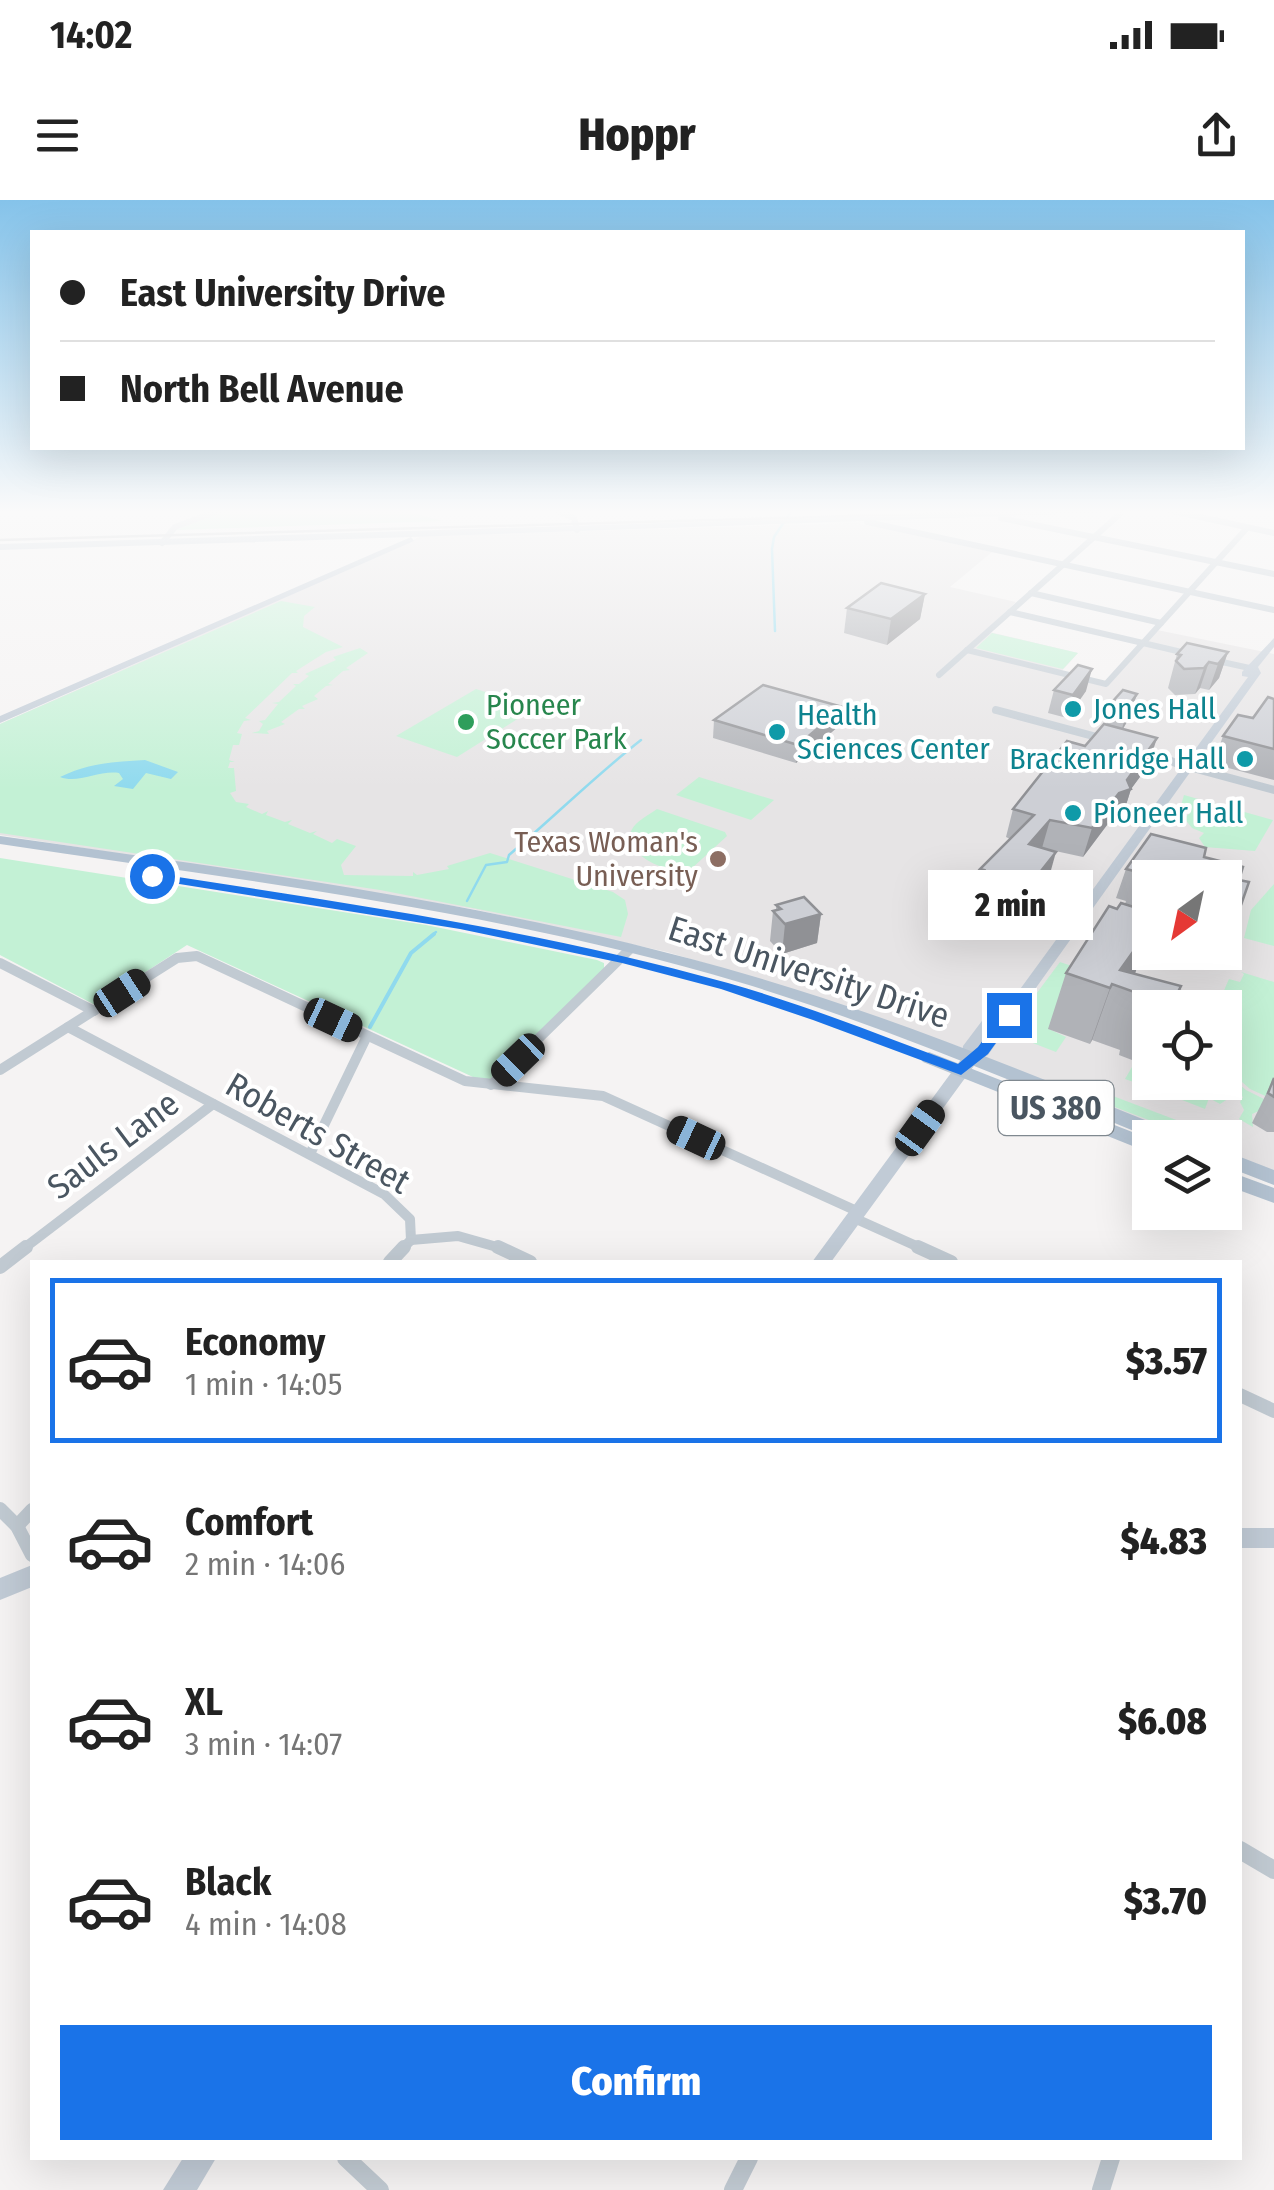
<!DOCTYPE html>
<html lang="en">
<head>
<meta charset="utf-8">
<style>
	:root { --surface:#fff; --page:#f2f2f2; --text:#222; --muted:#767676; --line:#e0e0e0; --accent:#1a73e8 }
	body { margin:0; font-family:"Fira Sans Condensed",sans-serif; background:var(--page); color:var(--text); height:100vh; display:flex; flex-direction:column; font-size:38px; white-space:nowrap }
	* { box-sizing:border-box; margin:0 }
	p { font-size:32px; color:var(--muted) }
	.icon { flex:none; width:55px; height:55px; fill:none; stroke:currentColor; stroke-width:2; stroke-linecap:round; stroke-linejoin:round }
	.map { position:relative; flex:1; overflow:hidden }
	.side { position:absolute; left:30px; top:1060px; width:1212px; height:900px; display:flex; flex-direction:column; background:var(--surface); border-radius:0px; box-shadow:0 10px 40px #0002 }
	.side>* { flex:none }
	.guide { position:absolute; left:30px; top:30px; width:1215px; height:220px; border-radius:0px; box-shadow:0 10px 40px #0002; display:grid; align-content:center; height:220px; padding:0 30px; background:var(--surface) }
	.needle { width:65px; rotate:213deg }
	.tools { position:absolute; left:1132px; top:660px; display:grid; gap:20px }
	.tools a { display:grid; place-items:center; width:110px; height:110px; border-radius:0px; background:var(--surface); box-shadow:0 10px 40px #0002; font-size:50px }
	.end { position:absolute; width:45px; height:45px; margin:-22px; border:12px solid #1a73e8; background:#fff; box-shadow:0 0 0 5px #fff }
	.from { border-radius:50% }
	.bubble { position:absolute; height:70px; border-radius:0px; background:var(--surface); box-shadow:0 10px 40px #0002; font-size:32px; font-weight:800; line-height:70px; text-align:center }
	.car { position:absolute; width:30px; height:60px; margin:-30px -15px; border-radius:12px; box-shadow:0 0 8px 2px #0007; background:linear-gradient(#222 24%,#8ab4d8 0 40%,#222 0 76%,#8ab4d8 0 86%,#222 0) }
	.guide b { display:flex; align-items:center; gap:35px; height:95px; font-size:38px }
	.guide b+b { border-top:2px solid var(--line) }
	.guide i { width:25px; height:25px; background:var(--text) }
	ul { padding:18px 0 0; list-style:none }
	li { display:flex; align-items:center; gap:30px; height:165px; margin:0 20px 15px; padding:0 10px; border:5px solid transparent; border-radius:0px }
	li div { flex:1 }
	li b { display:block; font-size:38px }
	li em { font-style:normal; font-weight:800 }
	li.active { border-color:var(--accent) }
	li>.icon { width:90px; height:90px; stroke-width:1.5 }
	.action { display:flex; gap:20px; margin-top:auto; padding:20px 30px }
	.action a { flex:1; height:115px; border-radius:0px; background:var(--accent); color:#fff; font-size:40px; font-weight:800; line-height:115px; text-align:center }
	.status { display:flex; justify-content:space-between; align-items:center; height:70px; padding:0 50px; background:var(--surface); direction:ltr }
	.status svg { height:28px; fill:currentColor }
	header { display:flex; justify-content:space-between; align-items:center; height:130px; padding:0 30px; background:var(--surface); font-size:45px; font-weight:800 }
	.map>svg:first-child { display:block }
</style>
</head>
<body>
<div class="status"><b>14:02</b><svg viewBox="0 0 49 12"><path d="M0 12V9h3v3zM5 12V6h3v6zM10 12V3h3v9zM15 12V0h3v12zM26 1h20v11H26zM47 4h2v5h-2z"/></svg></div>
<header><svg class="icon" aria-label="menu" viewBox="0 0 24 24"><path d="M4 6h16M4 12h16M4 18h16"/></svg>Hoppr<svg class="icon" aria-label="share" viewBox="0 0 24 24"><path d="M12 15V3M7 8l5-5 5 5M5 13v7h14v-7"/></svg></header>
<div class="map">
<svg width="1274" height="1990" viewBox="0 0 1274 1990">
	<rect width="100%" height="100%" fill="#f5f3f3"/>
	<path fill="#e6e4e5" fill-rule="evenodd" d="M857,323l135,29 -42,35 66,15 -31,29 93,22 -19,21 48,13 50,-57 117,24v518l-49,-19v-15l-39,-1 -229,-91 -168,-58 -122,-36 -194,-43 -473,-74v-111l422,-188zM1150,678h75v74h-75zM1150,808h75v74h-75z"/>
	<g fill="#c3f1d5">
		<path d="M226,310h176l41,11 -267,9z"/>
		<path d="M281,401l34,6 -11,9 -1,11 40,20 -17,5 -30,19 2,2h-6l-47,45 6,2 -7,1 -7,12 5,1 -3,11h-6l-4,15 6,2h-5l-2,6h6l2,23 -6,2 6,9 13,2 -3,3 16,7 6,-3 -2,4 19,7 7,-2 -4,4 22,9 7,-2 -4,3 19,9 5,-4 19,7 -15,19 3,10 69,1v-4l4,3 32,-6 -2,-3 43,-13 123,39 12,8 3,14 -7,23 -241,-47 -380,-57v-109z"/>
		<path d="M992,433l86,20 -15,16 -87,-21z"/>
		<path d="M360,448l8,5 -22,15 4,2 -7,1 -15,13 5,1 -7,1 -12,10 4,3 -16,7 3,3h-6l-18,13 4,2 -18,7 2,3 -17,-1 7,-2 4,-7 -4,-3 6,-1 13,-16 -6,-1 7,-1 17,-16 -3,-2h6l10,-8 -4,-2 31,-14 -3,-3z"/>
		<path d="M476,489l59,19 -78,49 -61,-21z"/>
		<path d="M699,577l75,23 -23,20 -75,-25z"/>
		<path d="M1184,595l89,25 -18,31 -50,-4 -6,-9 5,-5 -12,-5 -8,-10 5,-4 -9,-5z"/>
		<path d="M657,609l68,23 2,4 -36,33c-24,3 -45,-5 -61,-24 -3,-21 12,-25 27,-36z"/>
		<path d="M0,658l426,67 171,35 7,3v6l-118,114 -299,-138 -92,60 -95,-50z"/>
		<path d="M1274,684v62l-30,-8 7,-28z"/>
		<path d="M1060,762l12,4 -23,63 17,8 -10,15 -49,-19z"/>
		<path d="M1241,772l33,10v118l-24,-11 -25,-22v-45l6,-11 -13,-7 11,-25 11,3 4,-8z"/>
		<path d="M1148,860l2,22h75v-9l21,17 28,14 -22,10 1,13 -14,-8 5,-9 -4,-8 3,-5 -6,-4 -17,11 -11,-6 -4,11 -56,-22 -14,-16 10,15 -20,-7 7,-12z"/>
		<path d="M1084,885l137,52h-28l-112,-43z"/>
	</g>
	<path fill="#90daee" d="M145,560l33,12 -7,7 -25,-6 -13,16 -19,-3 9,-7 -4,-6c-20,-3 -41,11 -59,4 29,-14 53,-15 85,-17z"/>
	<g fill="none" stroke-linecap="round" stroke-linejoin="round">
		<g stroke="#90daee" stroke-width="2.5">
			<path d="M775,431l-3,-82 2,-12 18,-27"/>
			<path d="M467,701l19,-36 21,-3 2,-7c45,-38 86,-79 132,-115"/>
			<path d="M431,736l5,-4"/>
		</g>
		<path stroke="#90daee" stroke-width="4" d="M370,827l41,-74 23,-19"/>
		<g stroke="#c1cad2" stroke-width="6">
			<path d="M555,310l19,8 3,12"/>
			<path d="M1168,310l106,23"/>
			<path d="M1001,318l273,56"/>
			<path d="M867,322l407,88"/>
			<path d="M162,343l13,-16 45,-17"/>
			<path d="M1031,393l130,30"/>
			<path d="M1010,412l180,42"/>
			<path d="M967,450l139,34 141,-156"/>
			<path d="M1213,460l41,9"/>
			<path d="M939,475l181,-161"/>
		</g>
		<g stroke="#c1cad2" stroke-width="8">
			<path d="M996,510l112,30"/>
			<path d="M1140,548l38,16 96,26"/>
		</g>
		<g stroke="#c1cad2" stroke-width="10">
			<path d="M0,763l94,48"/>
			<path d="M68,827l316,167 26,25 1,21"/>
			<path d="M0,870l177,-112 20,-2 268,125 138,15 256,116"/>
			<path d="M491,885l139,-136"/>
			<path d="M310,954l57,-118"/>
			<path d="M854,1018l69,31"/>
			<path d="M411,1040l47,-4 46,13"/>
			<path d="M23,1049l190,-145"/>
			<path d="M402,1049l9,-9"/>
		</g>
		<g stroke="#c1cad2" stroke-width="14">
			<path d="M498,1047l32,15"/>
			<path d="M918,1047l33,15"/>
			<path d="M390,1062l14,-15"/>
			<path d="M0,1067l26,-20"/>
			<path d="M1240,1195l34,16"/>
			<path d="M0,1309l17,17 15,29"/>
			<path d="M17,1326l15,-16"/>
		</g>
		<g stroke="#c1cad2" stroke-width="18">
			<path d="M1240,1650l34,20"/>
			<path d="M346,1958l34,32"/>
			<path d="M733,1990l16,-32"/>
			<path d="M1101,1990l10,-32"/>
		</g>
		<g fill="#c1cbd6" fill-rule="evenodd">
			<path d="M1075,310h96l-760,27 3,4 -414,182v-7l411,-179 -411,13v-6z"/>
			<path d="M1274,438v9l-16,20 3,6 -273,382 -12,8 -145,199h-19l150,-204 1,-12 40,-53 5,-2 7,5 233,-319 -6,-1v-4z"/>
			<rect x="1240" y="1328" width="34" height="20"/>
			<path d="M32,1365v22l-32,13v-22z"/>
			<path d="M183,1958h33l-19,32h-34z"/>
		</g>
		<g fill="#b3c2d1" fill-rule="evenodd">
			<path d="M0,636c252,36 506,68 752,140 145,42 285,101 426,157l2,5h-29c-135,-55 -270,-113 -409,-155 -241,-72 -494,-102 -742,-139z"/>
			<path d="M929,852l221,87v14l-227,-91 -3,-4z"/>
			<path d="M1225,951l49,19v15l-49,-19z"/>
			<path d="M1225,970l49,18v15l-49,-18z"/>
		</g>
		<path stroke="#b5b8bd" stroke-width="2.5" d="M0,340l1062,-30"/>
	</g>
	<g fill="#b0b2b7">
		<path d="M925,394l-5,25 -33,26 -43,-12 3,-25z"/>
		<path d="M1228,452l-9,26 -10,12 -9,-2 -5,6 -20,1 -7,-7 9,-34z"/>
		<path d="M1054,490l32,1 -19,27 -19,-5z"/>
		<path d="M1137,494l-9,26 -5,9 25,37 -17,23 -9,29 -12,3 -27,36 -37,-8 2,32 -34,43 -14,1 -31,-15 11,-41 30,-30 -4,-2 7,-28 72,-63 21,-21 7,-24z"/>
		<path d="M1274,499v81l-61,-16 10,-28 30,-18z"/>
		<path d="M714,520l126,5 -44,38 -83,-25z"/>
		<path d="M1204,657l35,23 2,25 -13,30 -3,-1v-56h-75v38l-3,3 -12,55 44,17 11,17h-40v52h-2l-3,5 -26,-10 1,-5 -28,-10 -2,4 -42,-15 18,-56 51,-64 8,-5 1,-3 -10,-3 10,-29z"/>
		<path d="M776,705l45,9 -4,29 -35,11 -12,-13 3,-30h3z"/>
		<path d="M1274,878v54h-7l-15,-9z"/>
	</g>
	<g fill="#909195">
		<path d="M925,394l-5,25 -33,26 4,-26z"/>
		<path d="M1228,452l-9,26 -10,12 9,-26z"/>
		<path d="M1209,462l-9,26 -5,6 9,-26z"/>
		<path d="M1092,469l-6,22 -19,27 6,-23z"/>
		<path d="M1137,494l-9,26 -7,12 8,-27z"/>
		<path d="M843,507l-3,18 -44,38 2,-18z"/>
		<path d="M1157,538l-9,28 -17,23 -9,29 -12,3 -27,36 9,-29z"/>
		<path d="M1050,620l-8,28 -13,-4z"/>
		<path d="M1056,652l-8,29 -34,43 8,-29z"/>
		<path d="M1150,712l-12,32 12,-16v5l-16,43 -14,-6z"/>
		<path d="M821,714l-4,29 -35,11 3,-30z"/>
		<path d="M1112,784l-20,56 -2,4 20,-56z"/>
	</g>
	<g fill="#cdcfd5" stroke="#909195" stroke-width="2.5">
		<path d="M881,383l44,11 -34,25 -44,-11z"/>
		<path d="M1187,443l41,9 -10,12 -9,-2 -5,6 -20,1 -8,-8 5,-6 -4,-1z"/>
		<path d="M1078,465l14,4 -19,26 -19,-5z"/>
		<path d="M763,485l80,22 -45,38 -84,-25z"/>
		<path d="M1123,490l14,4 -8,11 -16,-4z"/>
		<path d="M1268,497l6,2v50l-51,-13 15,-21 15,3z"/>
		<path d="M1104,524l53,14 -30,42 4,9 -12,4 -27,35 -42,-8 -21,24 27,8 -34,43 -15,1 -31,-16 8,-10 -4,-1 54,-54 -21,-6 54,-68 18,5z"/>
		<path d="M1151,634l55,14 -2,9 39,10 -4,13 10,2 -8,23 -16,-3v-24h-75v6l-16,-7 4,-5 -12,-3z"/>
		<path d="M804,697l17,17 -36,10 -12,-13 8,-2 -5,-4z"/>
		<path d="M1121,703l29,9 -4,7 4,1v8l-30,42 61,16 -2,4 15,8 -5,10 -19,-4 -2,4h-3l-25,-9 3,-4 -31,-11 -2,4 -44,-15 43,-67 8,3z"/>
		<path d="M1225,815l7,3 -7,13z"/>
		<path d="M1274,878v19l-6,-4z"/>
	</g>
	<linearGradient id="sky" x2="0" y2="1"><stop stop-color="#85c3ea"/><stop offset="0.53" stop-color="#fafafa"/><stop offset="1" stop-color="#fafafa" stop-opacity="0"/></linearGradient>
	<rect width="1274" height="589" fill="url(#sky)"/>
	<path fill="#1a73e8" d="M152,673c193,30 388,57 576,110 78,22 154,53 230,81l20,-17 26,-35 12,3 -28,39 -27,21 -148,-55 -92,-31 -99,-26 -162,-34 -312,-50z"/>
	<g fill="#0f9aa8" stroke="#fff" stroke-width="4">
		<circle cx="1073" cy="509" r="10"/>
		<circle cx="777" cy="532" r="10"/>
		<circle cx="1245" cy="559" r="10"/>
		<circle cx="1073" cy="613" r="10"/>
	</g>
	<circle fill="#2e9e5b" stroke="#fff" stroke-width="4" cx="466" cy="522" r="10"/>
	<circle fill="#8d6e63" stroke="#fff" stroke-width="4" cx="718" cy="659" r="10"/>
	<g text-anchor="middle" stroke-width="8" stroke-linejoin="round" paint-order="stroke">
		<g font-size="30" fill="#27864d" stroke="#fff" text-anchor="start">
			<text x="486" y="515">Pioneer<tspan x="486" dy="34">Soccer Park</tspan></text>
		</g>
		<g font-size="30" fill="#0d838f" stroke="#fff" text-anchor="start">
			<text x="1093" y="519">Jones Hall</text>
			<text x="797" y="525">Health<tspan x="797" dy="34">Sciences Center</tspan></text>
			<text x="1225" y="569" text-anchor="end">Brackenridge Hall</text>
			<text x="1093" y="623">Pioneer Hall</text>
		</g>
		<g font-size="30" fill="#785e54" stroke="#fff" text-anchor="end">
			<text x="698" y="652">Texas Woman's<tspan x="698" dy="34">University</tspan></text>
		</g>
		<rect fill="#fff" stroke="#808990" stroke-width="2.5" x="998.5" y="881" width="115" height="54" rx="8"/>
		<g font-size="32" font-weight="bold" fill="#4a5661">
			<text x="1056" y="919">US 380</text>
		</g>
		<g font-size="35" fill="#4a5661" stroke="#fff">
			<text transform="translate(809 772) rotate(18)" y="12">East University Drive</text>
			<text transform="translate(318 933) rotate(30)" y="12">Roberts Street</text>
			<text transform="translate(113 945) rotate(-37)" y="12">Sauls Lane</text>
		</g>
	</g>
</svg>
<div class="tools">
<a><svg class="needle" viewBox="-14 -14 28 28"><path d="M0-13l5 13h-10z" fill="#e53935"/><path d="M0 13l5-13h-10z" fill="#767676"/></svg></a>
<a><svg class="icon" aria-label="locate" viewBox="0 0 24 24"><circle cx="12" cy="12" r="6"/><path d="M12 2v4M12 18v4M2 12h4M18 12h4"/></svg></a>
<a><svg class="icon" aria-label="layers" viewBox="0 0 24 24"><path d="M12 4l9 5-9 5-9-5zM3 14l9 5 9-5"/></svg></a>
</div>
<i class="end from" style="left:152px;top:676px"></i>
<i class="end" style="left:1009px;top:815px"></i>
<div class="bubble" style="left:928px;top:670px;width:165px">2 min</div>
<i class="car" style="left:122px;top:793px;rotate:57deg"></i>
<i class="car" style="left:333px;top:820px;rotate:115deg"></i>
<i class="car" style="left:518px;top:860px;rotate:226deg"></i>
<i class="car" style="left:920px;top:928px;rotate:36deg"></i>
<i class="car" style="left:696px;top:938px;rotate:295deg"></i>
<div class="guide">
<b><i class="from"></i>East University Drive</b>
<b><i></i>North Bell Avenue</b>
</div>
<section class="side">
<ul>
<li class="active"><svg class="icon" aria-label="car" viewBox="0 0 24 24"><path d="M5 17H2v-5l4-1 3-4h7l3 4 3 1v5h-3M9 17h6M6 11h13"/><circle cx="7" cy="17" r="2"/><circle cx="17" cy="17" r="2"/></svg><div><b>Economy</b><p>1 min · 14:05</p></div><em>$3.57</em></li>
<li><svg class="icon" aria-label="car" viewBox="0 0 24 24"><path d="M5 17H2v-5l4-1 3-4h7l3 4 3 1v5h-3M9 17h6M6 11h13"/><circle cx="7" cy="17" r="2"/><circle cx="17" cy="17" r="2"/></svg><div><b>Comfort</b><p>2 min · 14:06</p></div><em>$4.83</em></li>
<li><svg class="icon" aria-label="car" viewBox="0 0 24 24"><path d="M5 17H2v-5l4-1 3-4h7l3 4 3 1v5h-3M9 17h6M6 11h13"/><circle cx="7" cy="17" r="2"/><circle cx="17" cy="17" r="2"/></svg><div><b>XL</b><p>3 min · 14:07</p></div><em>$6.08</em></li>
<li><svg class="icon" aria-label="car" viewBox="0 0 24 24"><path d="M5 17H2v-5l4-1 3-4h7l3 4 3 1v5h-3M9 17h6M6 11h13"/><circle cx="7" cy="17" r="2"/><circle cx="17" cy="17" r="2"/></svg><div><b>Black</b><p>4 min · 14:08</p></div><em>$3.70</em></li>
</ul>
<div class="action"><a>Confirm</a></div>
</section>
</div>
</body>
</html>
